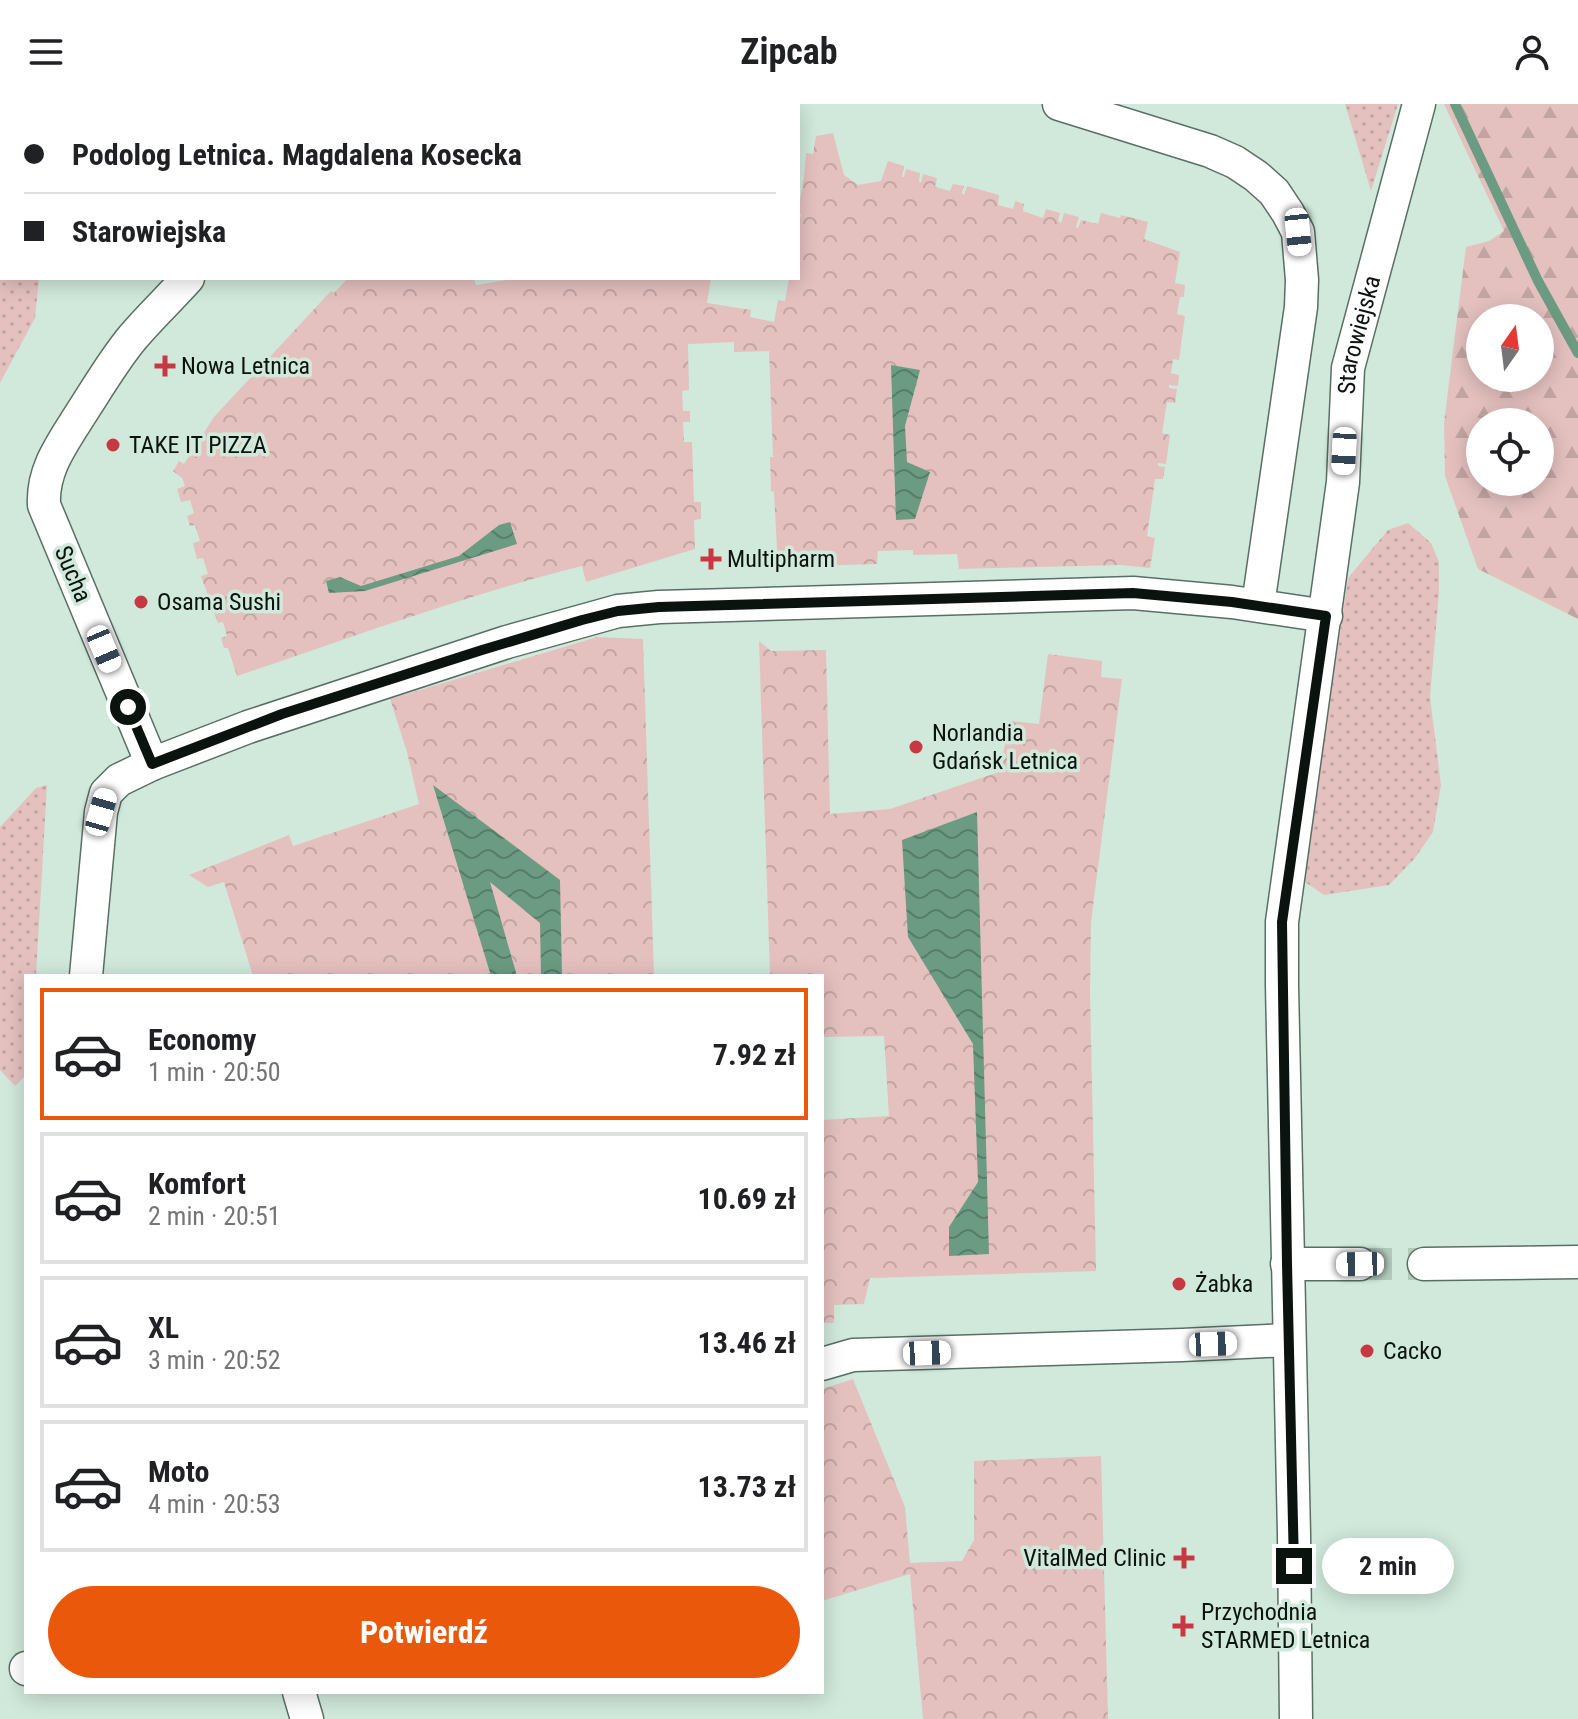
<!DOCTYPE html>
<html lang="pl">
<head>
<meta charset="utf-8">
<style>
	:root { --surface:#fff; --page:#f6f6f6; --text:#202124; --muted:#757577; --line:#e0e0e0; --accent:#ea580c }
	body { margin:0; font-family:"Roboto Condensed",sans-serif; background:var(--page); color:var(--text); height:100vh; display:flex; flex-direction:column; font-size:30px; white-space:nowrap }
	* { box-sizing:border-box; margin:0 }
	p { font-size:26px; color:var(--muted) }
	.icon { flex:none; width:44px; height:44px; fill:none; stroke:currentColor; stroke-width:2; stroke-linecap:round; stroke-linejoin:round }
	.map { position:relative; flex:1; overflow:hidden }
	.drawer { position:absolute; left:24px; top:870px; width:800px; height:720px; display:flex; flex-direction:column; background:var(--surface); border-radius:0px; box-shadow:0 4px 20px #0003 }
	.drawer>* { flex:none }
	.banner { position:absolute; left:0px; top:0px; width:800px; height:176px; box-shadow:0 4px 20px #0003; display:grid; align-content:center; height:176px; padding:0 24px; background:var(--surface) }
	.needle { width:52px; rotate:14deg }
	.fabs { position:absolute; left:1466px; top:200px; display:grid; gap:16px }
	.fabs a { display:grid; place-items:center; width:88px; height:88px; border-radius:50%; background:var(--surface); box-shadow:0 4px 20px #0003; font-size:40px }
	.end { position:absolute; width:36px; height:36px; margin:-18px; border:10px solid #0b130f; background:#fff; box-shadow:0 0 0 4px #fff }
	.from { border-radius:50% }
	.bubble { position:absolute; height:56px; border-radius:28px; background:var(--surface); box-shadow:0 4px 20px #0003; font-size:26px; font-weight:700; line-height:56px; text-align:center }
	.car { position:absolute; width:24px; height:48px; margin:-24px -12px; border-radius:10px; box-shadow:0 0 6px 2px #0007; background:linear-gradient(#fff 24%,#345 0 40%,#fff 0 76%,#345 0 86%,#fff 0) }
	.banner b { display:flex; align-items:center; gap:28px; height:76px; font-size:30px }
	.banner b+b { border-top:2px solid var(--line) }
	.banner i { width:20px; height:20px; background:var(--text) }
	ul { padding:14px 0 0; list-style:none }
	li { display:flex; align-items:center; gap:24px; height:132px; margin:0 16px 12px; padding:0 8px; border:4px solid var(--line); border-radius:0px }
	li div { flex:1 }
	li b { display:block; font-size:30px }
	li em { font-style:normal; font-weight:700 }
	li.current { border-color:var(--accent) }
	li>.icon { width:72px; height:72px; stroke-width:1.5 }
	.primary-button { display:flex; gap:16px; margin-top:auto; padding:16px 24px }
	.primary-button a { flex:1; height:92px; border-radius:48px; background:var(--accent); color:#fff; font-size:32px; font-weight:700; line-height:92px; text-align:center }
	header { display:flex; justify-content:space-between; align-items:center; height:104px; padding:0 24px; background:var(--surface); font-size:36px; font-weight:700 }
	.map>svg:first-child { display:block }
</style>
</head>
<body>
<header><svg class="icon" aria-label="menu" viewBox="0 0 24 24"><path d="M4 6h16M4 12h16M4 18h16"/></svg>Zipcab<svg class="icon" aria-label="person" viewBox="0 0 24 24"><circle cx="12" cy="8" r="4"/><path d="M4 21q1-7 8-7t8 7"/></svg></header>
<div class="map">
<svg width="1578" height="1615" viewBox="0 0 1578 1615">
	<defs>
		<pattern id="grass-dots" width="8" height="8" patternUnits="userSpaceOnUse" patternTransform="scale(2)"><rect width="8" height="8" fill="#e4c1bf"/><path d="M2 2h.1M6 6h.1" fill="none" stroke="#c2a5a3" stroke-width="1.8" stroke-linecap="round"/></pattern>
		<pattern id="forest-firs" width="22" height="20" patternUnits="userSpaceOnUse" patternTransform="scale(2)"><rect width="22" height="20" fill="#e4c1bf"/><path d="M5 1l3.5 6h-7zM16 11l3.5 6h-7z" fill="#c2a5a3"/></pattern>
		<pattern id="park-crowns" width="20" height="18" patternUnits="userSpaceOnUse" patternTransform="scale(2)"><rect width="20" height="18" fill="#e4c1bf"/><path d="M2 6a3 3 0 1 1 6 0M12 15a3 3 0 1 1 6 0" fill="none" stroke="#c2a5a3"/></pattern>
		<pattern id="water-waves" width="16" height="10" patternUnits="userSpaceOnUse" patternTransform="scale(2)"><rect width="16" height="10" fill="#6b9b82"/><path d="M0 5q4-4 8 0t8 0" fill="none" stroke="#567d69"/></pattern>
	</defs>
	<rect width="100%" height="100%" fill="#d0e9db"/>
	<g fill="url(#grass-dots)">
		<path d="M1345,0h53l-27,87z"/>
		<path d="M2,120v54h37l-4,40 -35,65v-156z"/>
		<path d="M1408,419l23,20 8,19v30l-9,105 11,88 -8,47 -18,26 -26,27 -65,10 -19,-13 2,-26 41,-278 40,-48z"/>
		<path d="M47,681l-11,191h-10v99l-11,11 -15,-16v-243l36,-39z"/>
	</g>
	<path fill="url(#forest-firs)" fill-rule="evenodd" d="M1444,0h134v515l-100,-50 -33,-93 -1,-53 22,-176 23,-6 15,-10zM1480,214h60v60h-60zM1480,318h60v60h-60z"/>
	<g fill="url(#park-crowns)">
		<path d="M833,29l11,42 14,10 23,-4 7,-20 16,5 -2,11h2l2,-8 14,4 -1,9h2l2,-8 14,4 -2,9 15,4 3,-7 11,2 -2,7 2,2 3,-9 32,9 -1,10 15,4 2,-8 9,3 -1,7 20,7 3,-9 14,4 -2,8 3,2 3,-10 15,4 -3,10 2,1 3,-8 17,4 3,-11 19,5 1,-3 27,7 -4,17 36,13 -5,31 10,2 -1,12h-4l-3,17 8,2 -6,44 -6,-1 -2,14 8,2 -1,11 -9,-1v3l8,1 -2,14 -8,-1 -5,31 8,2 -4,29 -8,-1v3l7,1 -2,12h-8l-8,57 8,2 -5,30 -29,-3 -162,4 -2,-15 -44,1v-5l-35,1 -1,13 -99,3 -4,-75 -3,-1 -1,-34h3l-4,-106 -35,1v-10l-46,2 1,46 -7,1 1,20h7v11h-7l1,20h8l2,60h7v17l-7,1 1,29 -109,33 -4,-16c-117,29 -231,72 -345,110l-9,-28h-4l-3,-10 6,-2 -4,-14 -5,1 -17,-47 7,-2 -5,-16 -6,1 -4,-16 7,-2 -5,-16 -5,1 -3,-10 7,-3 -4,-13 -9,2 -4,-13 8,-3 -3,-8 -9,-7 6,-10 5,3 30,-47 117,-126 3,2 14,-15h126l2,7 31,-5v-2h204l-4,25 44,7 -1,7 24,5 4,-22 7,1 4,-23h9v-50l3,-14 -3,-1v-2l6,-34 2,-24 7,1 3,-18z"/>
		<path d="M597,533l46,2 11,337h-401l-29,-94 -16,5 -19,-12 100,-40 4,11 126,-42 -12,-52 -17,-53z"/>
		<path d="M759,537l12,10 55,-1 4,164 60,-5 109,-37 11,-51 29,3 9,-70 54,7 -1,16 21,2 -31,243 -1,70 6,279 -226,7 -6,26 -30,1v18h-12v-203l67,-4 -5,-80 -62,1v-61h-52z"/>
		<path d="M853,1275l52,128 5,56 52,-2 12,-21v-79l127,-5 7,263h-185l-13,-145 -88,27v-212z"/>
	</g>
	<g fill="url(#water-waves)">
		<path d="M891,261l29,5 -15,56 2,36 23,10 -15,47 -19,1z"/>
		<path d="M510,418l7,22 -152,47 -36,2 -3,-12 14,-4 21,9 98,-30 40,-31z"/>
		<path d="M433,681l127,95 2,96h-21l-1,-53 -50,-41 27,94h-26z"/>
		<path d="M977,708l12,442 -40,2v-29l29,-45 -5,-138 -65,-107 -6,-97z"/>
	</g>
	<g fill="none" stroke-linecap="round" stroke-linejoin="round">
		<path stroke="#6b9b82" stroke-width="10" d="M1455,0l83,177 40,72"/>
		<path stroke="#b2c9bc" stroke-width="32" stroke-dasharray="32 16" stroke-linecap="butt" d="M1360,1160h64"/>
		<defs>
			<g id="minor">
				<path d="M1059,0l151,47 25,11 21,14 18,16 14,21 10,19 4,48 -1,27 -43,298"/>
				<path d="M555,2l12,-2"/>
				<path d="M152,660l-108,-259c-2,-35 18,-61 36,-90 17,-26 33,-54 53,-78 17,-20 37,-39 55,-59"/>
				<path d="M86,872l15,-164 5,-19 13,-13 33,-16 96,-37 259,-85 111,-31 41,-4 474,-14 99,9 94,14"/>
				<path d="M1287,1160h73"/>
				<path d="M1424,1160l154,-2"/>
				<path d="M822,1260l31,-9 329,-10 107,-5"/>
				<path d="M26,1565v-1"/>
				<path d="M299,1588l8,27"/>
				<path id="s1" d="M1296,1615l-2,-184 -12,-549v-64l61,-440 5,-114 71,-264"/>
			</g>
		</defs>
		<use href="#minor" stroke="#596f63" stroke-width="35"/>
		<use href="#minor" stroke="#fff" stroke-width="32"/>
	</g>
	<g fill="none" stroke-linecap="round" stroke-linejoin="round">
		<path stroke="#0b130f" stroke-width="10" d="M128,603l24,57 130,-50 200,-64 100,-30 36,-9 41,-4 474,-14 99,9 94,14 -44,306 5,342 7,302"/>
	</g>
	<g fill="#c83843" stroke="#d0e9db" stroke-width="3">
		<path d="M161 250h8v8h8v8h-8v8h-8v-8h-8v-8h8z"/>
		<circle cx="113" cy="341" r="8"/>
		<path d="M707 443h8v8h8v8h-8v8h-8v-8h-8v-8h8z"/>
		<circle cx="141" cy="498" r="8"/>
		<circle cx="916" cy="643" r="8"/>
		<circle cx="1179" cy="1180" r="8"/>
		<circle cx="1367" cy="1247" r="8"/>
		<path d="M1180 1442h8v8h8v8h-8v8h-8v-8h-8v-8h8z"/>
		<path d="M1179 1510h8v8h8v8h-8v8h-8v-8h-8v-8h8z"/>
	</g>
	<g text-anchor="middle" stroke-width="7" stroke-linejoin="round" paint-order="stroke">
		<g font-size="24" fill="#0b130f" stroke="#d0e9db">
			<text dy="8" stroke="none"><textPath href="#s1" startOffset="1390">Starowiejska</textPath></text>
			<text transform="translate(73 470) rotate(67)" y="8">Sucha</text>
		</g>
		<g font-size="24" fill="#0b130f" stroke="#d0e9db" text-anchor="start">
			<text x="181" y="270">Nowa Letnica</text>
			<text x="129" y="349">TAKE IT PIZZA</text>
			<text x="727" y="463">Multipharm</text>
			<text x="157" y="506">Osama Sushi</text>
			<text x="932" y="637">Norlandia<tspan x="932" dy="28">Gdańsk Letnica</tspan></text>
			<text x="1195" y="1188">Żabka</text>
			<text x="1383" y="1255">Cacko</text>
			<text x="1166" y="1462" text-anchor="end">VitalMed Clinic</text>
			<text x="1201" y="1516">Przychodnia<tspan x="1201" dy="28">STARMED Letnica</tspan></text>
		</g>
	</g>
</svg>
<div class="fabs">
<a><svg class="needle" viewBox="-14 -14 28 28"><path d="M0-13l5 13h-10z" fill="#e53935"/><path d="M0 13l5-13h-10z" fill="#757577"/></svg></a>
<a><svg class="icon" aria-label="locate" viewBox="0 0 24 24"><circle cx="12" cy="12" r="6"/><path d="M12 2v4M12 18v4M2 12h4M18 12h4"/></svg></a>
</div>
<i class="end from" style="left:128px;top:603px"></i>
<i class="end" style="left:1294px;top:1462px"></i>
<div class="bubble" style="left:1322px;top:1434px;width:132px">2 min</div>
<i class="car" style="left:1298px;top:128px;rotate:174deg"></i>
<i class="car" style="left:1344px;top:347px;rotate:183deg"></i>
<i class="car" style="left:104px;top:545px;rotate:157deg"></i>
<i class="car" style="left:101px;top:708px;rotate:16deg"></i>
<i class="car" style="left:1360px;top:1160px;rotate:269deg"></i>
<i class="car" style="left:1213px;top:1240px;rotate:88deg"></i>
<i class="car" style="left:927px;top:1249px;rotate:88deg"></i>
<div class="banner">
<b><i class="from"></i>Podolog Letnica. Magdalena Kosecka</b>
<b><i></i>Starowiejska</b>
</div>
<section class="drawer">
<ul>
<li class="current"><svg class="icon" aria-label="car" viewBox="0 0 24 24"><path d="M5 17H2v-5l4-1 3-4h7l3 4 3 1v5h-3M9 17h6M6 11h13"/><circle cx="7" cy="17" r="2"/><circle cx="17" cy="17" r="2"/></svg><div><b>Economy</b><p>1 min · 20:50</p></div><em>7.92 zł</em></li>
<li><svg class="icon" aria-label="car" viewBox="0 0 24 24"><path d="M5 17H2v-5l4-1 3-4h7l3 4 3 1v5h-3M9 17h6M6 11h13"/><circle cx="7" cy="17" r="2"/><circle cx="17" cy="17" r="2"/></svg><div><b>Komfort</b><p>2 min · 20:51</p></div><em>10.69 zł</em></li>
<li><svg class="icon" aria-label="car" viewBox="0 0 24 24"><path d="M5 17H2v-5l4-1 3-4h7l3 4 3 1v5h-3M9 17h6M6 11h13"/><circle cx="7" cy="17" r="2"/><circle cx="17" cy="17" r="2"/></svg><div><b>XL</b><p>3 min · 20:52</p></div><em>13.46 zł</em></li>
<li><svg class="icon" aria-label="car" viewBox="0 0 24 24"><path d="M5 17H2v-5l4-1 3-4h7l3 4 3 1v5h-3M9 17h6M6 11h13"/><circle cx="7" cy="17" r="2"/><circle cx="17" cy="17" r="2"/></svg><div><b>Moto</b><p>4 min · 20:53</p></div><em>13.73 zł</em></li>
</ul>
<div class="primary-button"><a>Potwierdź</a></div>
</section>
</div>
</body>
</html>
